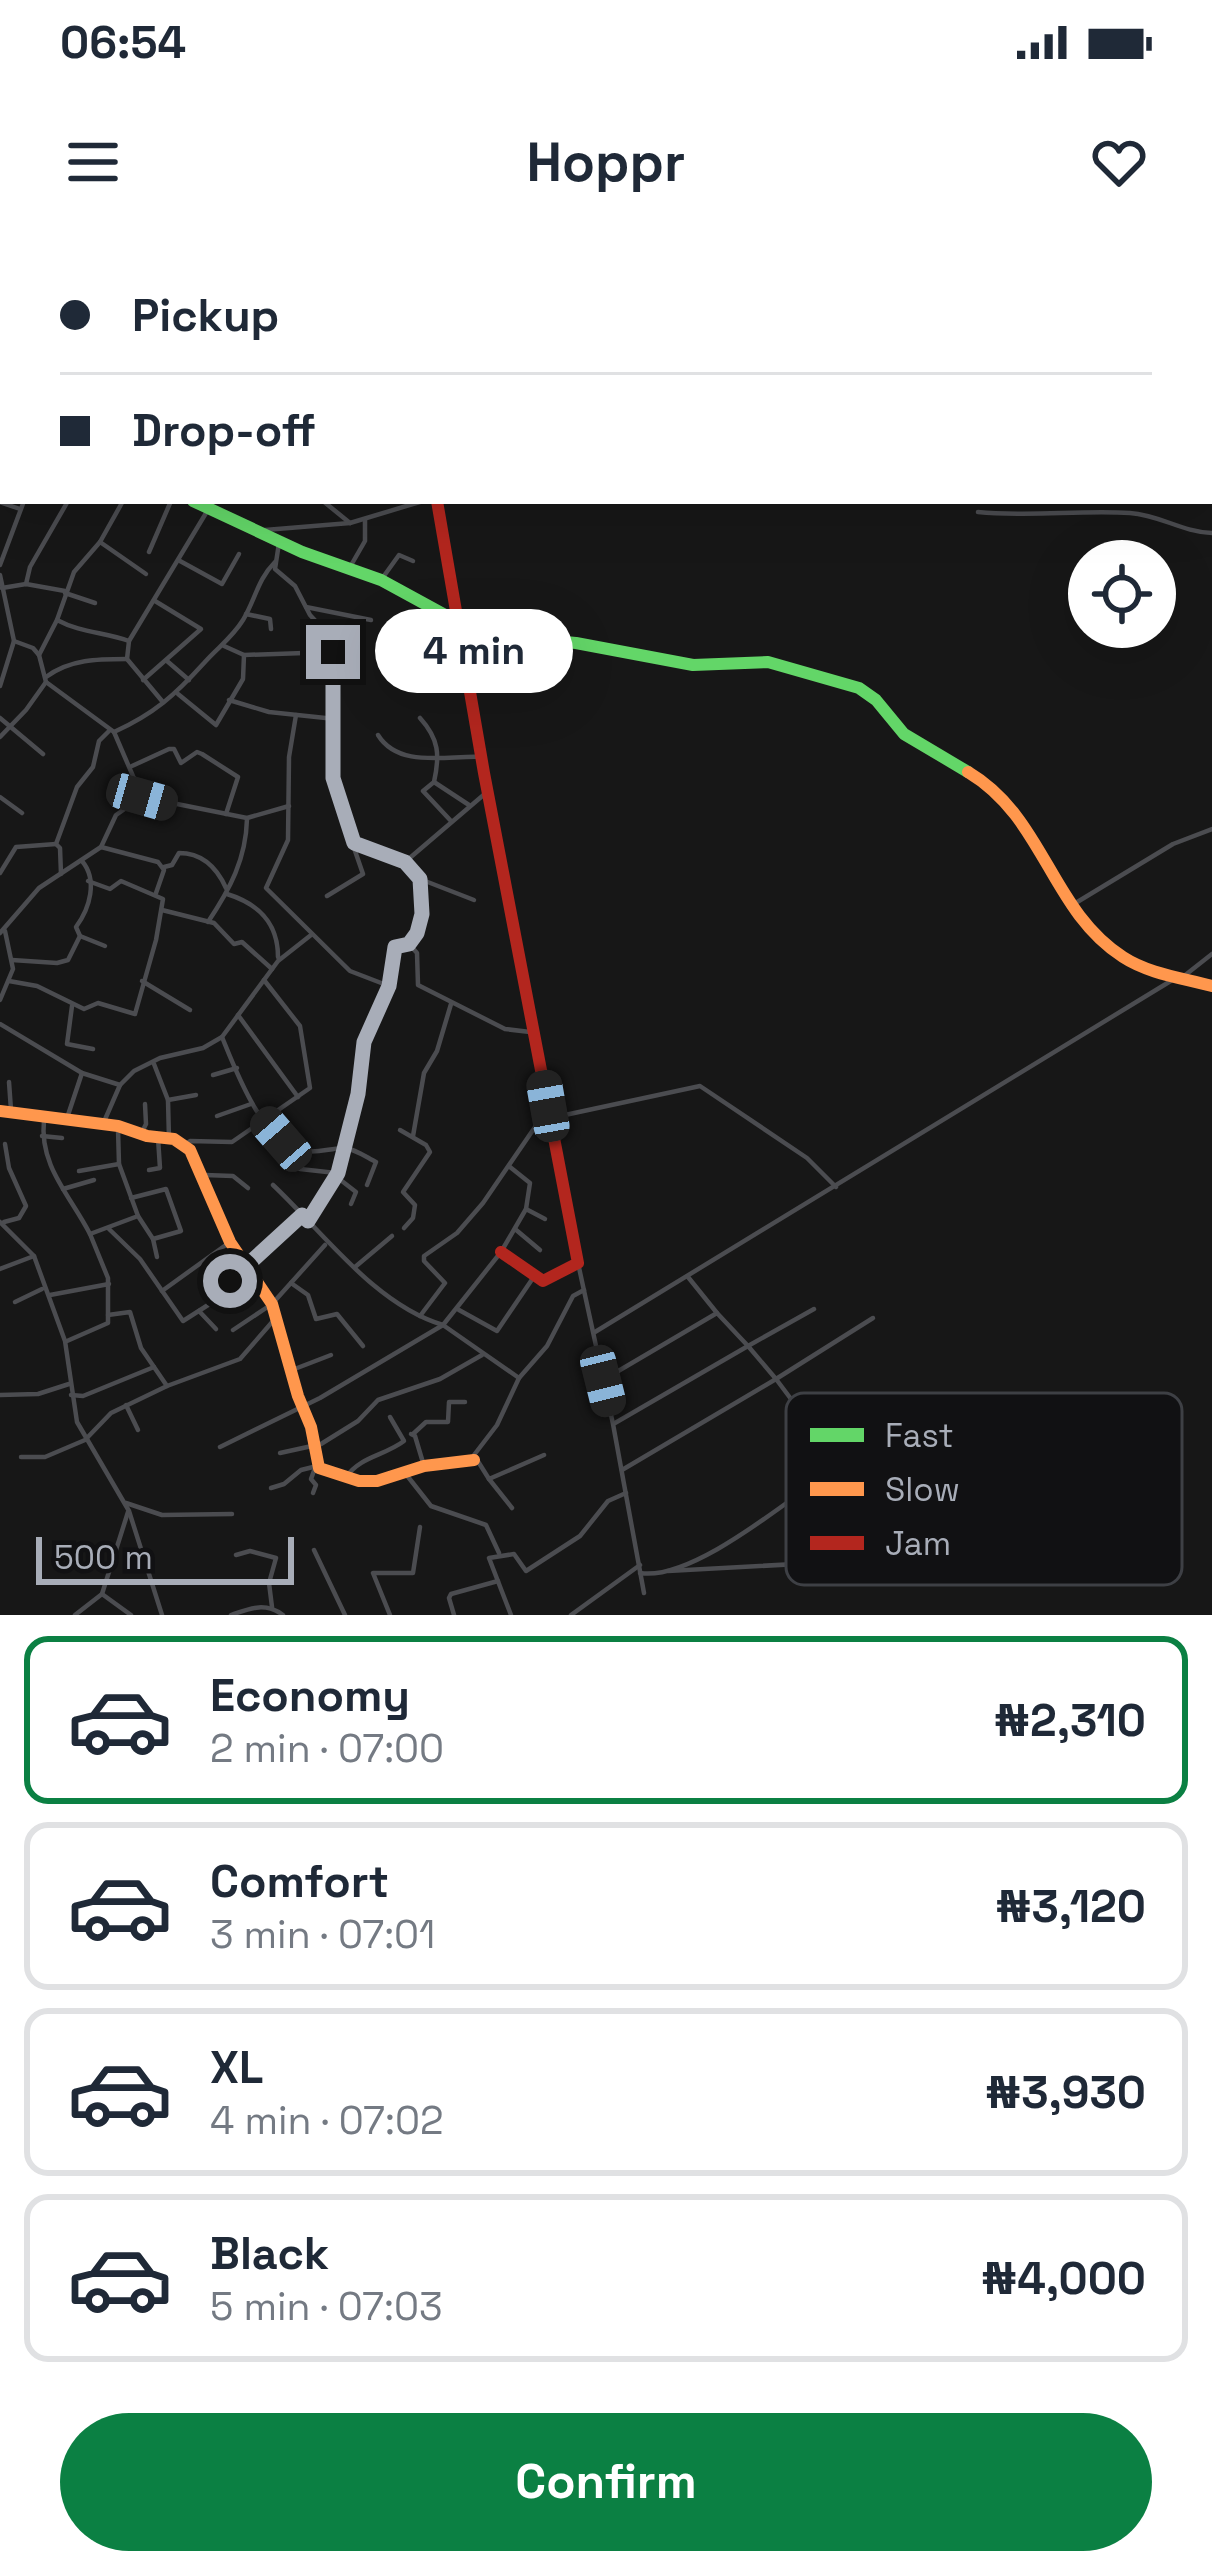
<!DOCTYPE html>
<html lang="en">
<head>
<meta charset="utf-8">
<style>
	:root { --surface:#fff; --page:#f2f2f3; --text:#1f2937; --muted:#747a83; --line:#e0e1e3; --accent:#0b8043 }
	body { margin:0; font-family:"Space Grotesk",sans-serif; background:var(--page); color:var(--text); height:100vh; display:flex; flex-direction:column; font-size:45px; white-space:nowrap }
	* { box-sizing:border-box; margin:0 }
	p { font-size:39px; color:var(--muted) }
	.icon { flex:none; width:66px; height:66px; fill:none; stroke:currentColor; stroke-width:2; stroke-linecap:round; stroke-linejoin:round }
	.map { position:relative; height:1375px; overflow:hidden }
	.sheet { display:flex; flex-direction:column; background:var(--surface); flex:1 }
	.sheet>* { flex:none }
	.hud { position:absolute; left:0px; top:0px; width:1212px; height:264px; box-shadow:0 12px 48px #0002; display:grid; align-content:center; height:264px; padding:0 60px; background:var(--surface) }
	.controls { position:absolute; left:1068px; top:300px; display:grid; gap:24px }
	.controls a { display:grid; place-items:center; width:108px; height:108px; border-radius:50%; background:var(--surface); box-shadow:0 12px 48px #0002; font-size:60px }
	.scale { position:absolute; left:36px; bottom:30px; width:258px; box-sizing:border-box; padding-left:12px; border:6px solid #a8adb8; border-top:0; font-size:33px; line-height:42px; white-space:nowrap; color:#a8adb8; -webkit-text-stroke:9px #111113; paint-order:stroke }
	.end { position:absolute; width:54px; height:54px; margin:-27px; border:15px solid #a8adb8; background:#111; box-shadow:0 0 0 6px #111 }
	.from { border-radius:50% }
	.bubble { position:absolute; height:84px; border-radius:42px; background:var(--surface); box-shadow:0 12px 48px #0002; font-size:39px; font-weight:700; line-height:84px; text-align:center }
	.car { position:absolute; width:36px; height:72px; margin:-36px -18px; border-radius:15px; box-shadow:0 0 9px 3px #0007; background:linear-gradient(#222 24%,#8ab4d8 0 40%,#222 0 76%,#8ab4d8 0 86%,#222 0) }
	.hud b { display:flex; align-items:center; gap:42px; height:114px; font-size:45px }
	.hud b+b { border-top:3px solid var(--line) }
	.hud i { width:30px; height:30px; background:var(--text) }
	ul { padding:21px 0 0; list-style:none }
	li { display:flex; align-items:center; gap:36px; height:168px; margin:0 24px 18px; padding:0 36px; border:6px solid var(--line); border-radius:24px }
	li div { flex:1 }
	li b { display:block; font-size:45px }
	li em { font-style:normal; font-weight:700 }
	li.selected { border-color:var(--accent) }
	li>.icon { width:108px; height:108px; stroke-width:1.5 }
	.button { display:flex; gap:24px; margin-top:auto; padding:24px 60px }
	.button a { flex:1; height:138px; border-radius:72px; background:var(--accent); color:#fff; font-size:48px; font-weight:700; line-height:138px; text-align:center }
	.status { display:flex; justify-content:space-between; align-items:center; height:84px; padding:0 60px; background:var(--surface); direction:ltr }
	.status svg { height:33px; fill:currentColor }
	header { display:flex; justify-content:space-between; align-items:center; height:156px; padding:0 60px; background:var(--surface); font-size:54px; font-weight:700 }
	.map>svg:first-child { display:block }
</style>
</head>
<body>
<div class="status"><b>06:54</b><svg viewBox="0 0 49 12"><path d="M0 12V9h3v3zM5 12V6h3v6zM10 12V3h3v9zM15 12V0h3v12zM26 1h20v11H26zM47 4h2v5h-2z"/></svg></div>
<header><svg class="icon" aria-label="menu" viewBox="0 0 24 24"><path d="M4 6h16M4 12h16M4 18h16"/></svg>Hoppr<svg class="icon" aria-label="heart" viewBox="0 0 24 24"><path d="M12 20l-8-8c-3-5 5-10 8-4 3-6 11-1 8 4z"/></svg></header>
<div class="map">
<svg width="1212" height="1375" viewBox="0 0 1212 1375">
	<rect width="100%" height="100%" fill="#171717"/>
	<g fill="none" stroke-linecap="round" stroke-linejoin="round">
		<g stroke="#4b4c50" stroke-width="4.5">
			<path d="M54,0l1,3"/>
			<path d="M96,0l1,3"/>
			<path d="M356,0l2,3"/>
			<path d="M368,0v3"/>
			<path d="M867,0l2,3"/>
			<path d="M1084,0l1,3"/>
			<path d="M1168,0l3,3"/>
			<path d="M196,3v-3"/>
			<path d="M227,3v-3"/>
			<path d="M265,3l19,-3"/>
			<path d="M449,3l8,-3"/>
			<path d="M622,3l1,-3"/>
			<path d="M0,23l3,4"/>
			<path d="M1,33l2,20"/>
			<path d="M1209,44l3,3"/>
			<path d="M3,93v23"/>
			<path d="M1209,98l3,-1"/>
			<path d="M0,195h3"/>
			<path d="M0,226l3,1"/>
			<path d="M323,261l27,22"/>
			<path d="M0,262l20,7"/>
			<path d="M978,272c51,5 101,-2 152,1 30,2 52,19 82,20"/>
			<path d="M265,290l85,-7 73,-22"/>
			<path d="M100,302l46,32"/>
			<path d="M279,303l-4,26 20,17 15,29 14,15 9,22 2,141 28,81 -36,22"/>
			<path d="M149,312l22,-51"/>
			<path d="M180,321l42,23 17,-30"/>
			<path d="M0,325l24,-64"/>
			<path d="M350,327l15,-26v-21"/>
			<path d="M0,335l14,66 -14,45"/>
			<path d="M381,340l18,-25 14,6"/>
			<path d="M26,344l4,-17 38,-66"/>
			<path d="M2,348l24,-4 39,7"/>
			<path d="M65,353l30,10"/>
			<path d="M306,367l65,13"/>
			<path d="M246,374l24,5 1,10"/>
			<path d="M57,380c24,13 48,12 72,21"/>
			<path d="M14,401l19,7 6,7 7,27 68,50 28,65"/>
			<path d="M224,406l20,9 89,-3"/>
			<path d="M39,415l18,-35 17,-48 26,-30 23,-41"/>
			<path d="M167,421l22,19"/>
			<path d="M46,437c24,-18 52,-18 81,-18"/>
			<path d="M143,440l58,-51 -46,-28"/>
			<path d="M178,454l38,31 27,-46 1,-24"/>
			<path d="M229,460l40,12 66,7"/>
			<path d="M162,461l-35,-42 2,-18 80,-133"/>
			<path d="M296,475l-7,42 -1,83 -22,48 84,83 39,15"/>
			<path d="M0,478l43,36"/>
			<path d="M420,478c19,21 20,37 14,64l-11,9 28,30"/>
			<path d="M114,492c40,-18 61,-37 90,-69 13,-15 28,-25 39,-43 12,-20 15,-41 32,-58"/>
			<path d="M378,495c21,34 70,20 104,22"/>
			<path d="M0,497l26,-27 20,-28"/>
			<path d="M132,526l37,-17h5l7,14 16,-11 5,2 36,23 -12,37"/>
			<path d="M434,542l35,23"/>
			<path d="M0,557l22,16"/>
			<path d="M354,603l51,19 15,17 54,21"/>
			<path d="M101,607l57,15 6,8 -8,23"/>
			<path d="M405,622l82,-70"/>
			<path d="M164,627l8,-2 7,-12c23,0 38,15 47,35"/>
			<path d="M0,633l16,-26 40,-3"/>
			<path d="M61,634l-1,-26 -4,-4 21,-57 16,-20 6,-26 10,-10"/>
			<path d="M227,654c32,10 51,29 51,63"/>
			<path d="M1069,667l104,-63 39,-15"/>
			<path d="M162,670l52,13 20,21 8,-2 30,27"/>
			<path d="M208,682c22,-33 38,-63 39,-103"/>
			<path d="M0,693l39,-45 62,-41 15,-32 26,-18 105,21 42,-12"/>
			<path d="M80,696l25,10"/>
			<path d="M409,704l8,9 1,32 87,44 25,3"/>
			<path d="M12,720l45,3 11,-3 12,-24 -4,-9c14,-19 22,-47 6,-66"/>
			<path d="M1184,736l28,-22"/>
			<path d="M9,741l28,5 47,23 14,-6 37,11 21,-74 7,-41 -42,-18 -11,8 -22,-8"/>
			<path d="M142,741l48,29"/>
			<path d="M0,760l13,-31 -8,-38"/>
			<path d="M72,766l-5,38 26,5"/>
			<path d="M238,775l60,82"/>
			<path d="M0,784l82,49 38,12"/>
			<path d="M222,797c14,34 41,108 82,114 14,2 24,-2 38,-3 10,-1 24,9 34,14l-9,23"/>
			<path d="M154,824l14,36 1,39"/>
			<path d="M213,835l24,-7"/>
			<path d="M9,842l2,28"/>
			<path d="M168,860l28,-5"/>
			<path d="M217,876l34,-12"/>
			<path d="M67,878l15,-45"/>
			<path d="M551,878l149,-32 107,72 29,29"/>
			<path d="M44,880c-5,46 26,75 46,114l48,-18 -19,-52 -1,-35"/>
			<path d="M103,884l17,-39 14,-14 26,-13 43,-10 19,-11 56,-76 33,-26"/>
			<path d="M400,890l26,15 4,7 -27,40 12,13 -2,13 -9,10"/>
			<path d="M141,894l5,-10 -1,-20"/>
			<path d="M42,896l20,2"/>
			<path d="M413,896l11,-63 13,-22 14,-47"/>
			<path d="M184,905l6,-4 42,1 78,-54 -10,-62 -36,-46"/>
			<path d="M300,929l36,4"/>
			<path d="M149,930l11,-2 -2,-30"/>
			<path d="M79,931l40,-7"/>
			<path d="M205,935l28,1 15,12"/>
			<path d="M338,938l18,14 -5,12"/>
			<path d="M273,945c49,46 102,120 170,140l76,53"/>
			<path d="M63,949l31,-9"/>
			<path d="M131,958l35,-9 15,42 -28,8 -15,-23"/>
			<path d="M526,969l19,10"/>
			<path d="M308,981l30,-48 20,-79 6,-53 25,-55 7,-42h13c15,-19 12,-42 11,-65"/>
			<path d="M0,982l34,34 31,85 12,81 52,89 33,104"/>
			<path d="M4,982l15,-4 7,-12 -17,-38 -4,-24"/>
			<path d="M109,989l31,30 43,62 36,-23 41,-47 42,-36"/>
			<path d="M515,989l25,21"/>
			<path d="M153,999l4,18"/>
			<path d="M578,1023l35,161 31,169"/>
			<path d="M355,1027l37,-31"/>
			<path d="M0,1029l34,-13"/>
			<path d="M688,1037l29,36"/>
			<path d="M291,1043l17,12 8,24 21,-5 26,32"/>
			<path d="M162,1051l68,-49"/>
			<path d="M50,1055l59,-11"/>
			<path d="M15,1062l27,-13"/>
			<path d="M459,1070l38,21 36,-53"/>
			<path d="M199,1071l17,18"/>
			<path d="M108,1075l22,-3 11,36 26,38"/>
			<path d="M420,1076l25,-33 -21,-22v-5l33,-23 26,-30 63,-92"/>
			<path d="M233,1090l39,-26 53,-59"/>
			<path d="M595,1092l579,-353"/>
			<path d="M67,1101l41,-18v-45l-18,-44"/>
			<path d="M292,1130l39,-15"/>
			<path d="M603,1140l114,-67 31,33 -133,77"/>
			<path d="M0,1155l38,-1 31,-10"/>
			<path d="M71,1155l12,1 71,-29"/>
			<path d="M126,1165l12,25"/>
			<path d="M797,1167l-21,-28 97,-61"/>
			<path d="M411,1194l4,2 9,30"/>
			<path d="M413,1194l13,-12h22l1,-20h16"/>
			<path d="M220,1207l100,-49 123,-73 58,-73 25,-43 4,-26 -20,-16"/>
			<path d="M280,1213l41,-9 37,-23 20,-21 62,-21 42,-24"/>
			<path d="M544,1215l-55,24 -15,-24 23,-30 22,-47 28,-32 26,-50 11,-6"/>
			<path d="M21,1217h24l40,-17 26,-27 56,-27 73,-27 33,-38"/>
			<path d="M622,1230l154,-91 -28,-33 66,-37"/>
			<path d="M405,1233l26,33 55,19 13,28"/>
			<path d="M346,1237c15,-21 38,-21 58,-36l-14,-24"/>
			<path d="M489,1239l23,29"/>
			<path d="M271,1248l13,-4 17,-14 16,-4"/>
			<path d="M313,1253l3,-8 -5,-6 4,-11"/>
			<path d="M126,1263l36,12 70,-1"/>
			<path d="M314,1310l31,65"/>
			<path d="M236,1315l14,-4 26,7 -7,25 3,24"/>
			<path d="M668,1331l367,-20 100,-39"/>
			<path d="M640,1333c49,8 137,-64 177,-92"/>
			<path d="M102,1354l29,21"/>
			<path d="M75,1375l27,-21 26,-82"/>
			<path d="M231,1375c20,-7 34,-13 52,0"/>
			<path d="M390,1375l-17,-42h40l7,-46"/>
			<path d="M454,1375l-5,-17 2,-4 47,-13"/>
			<path d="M511,1375l-22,-57 25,-4 12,17 54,-35 28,-35 18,-8"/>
			<path d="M571,1375l69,-50"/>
		</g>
		<path stroke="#63d668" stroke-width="12" d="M193,261l109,51 79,28 99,54 96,9 117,22 75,-3 91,26 17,12 28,34 64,38"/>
		<g stroke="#ff974d" stroke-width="12">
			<path d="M968,532c77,46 82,138 155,185 26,17 60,21 89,29"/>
			<path d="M0,871l118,15 29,10 27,3 16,11 40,92 42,62 26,92 13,31 8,41 40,13h18l47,-15 50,-6"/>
		</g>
		<g stroke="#b3261e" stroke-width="12">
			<path d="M498,3l10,-3"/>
			<path d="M0,134h3"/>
			<path d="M437,261l47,272 94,490 -35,18 -42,-29"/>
		</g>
	</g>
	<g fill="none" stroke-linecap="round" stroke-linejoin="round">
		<path stroke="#a8adb8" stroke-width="15" d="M230,1041l72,-66 6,6 30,-48 20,-79 6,-52 25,-56 6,-39 14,-3 8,-11 5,-19 -2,-35 -15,-17 -51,-19 -21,-65v-126"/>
	</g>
	<rect x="786" y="1153" width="396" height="192" rx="18" fill="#111113" stroke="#3e4045" stroke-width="3"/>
	<rect x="810" y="1188" width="54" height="14" fill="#63d668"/>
	<rect x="810" y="1242" width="54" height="14" fill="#ff974d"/>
	<rect x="810" y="1296" width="54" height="14" fill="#b3261e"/>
	<g font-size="33" fill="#a8adb8">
		<text x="885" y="1207">Fast</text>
		<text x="885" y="1261">Slow</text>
		<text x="885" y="1315">Jam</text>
	</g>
</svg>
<div class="controls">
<a><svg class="icon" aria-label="locate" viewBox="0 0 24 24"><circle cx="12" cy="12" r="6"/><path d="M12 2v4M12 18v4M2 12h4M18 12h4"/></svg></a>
</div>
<div class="scale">500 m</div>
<i class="end from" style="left:230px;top:1041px"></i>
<i class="end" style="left:333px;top:412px"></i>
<div class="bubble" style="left:375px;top:369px;width:198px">4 min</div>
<i class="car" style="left:142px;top:557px;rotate:106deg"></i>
<i class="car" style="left:548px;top:866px;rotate:350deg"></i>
<i class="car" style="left:281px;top:899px;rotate:319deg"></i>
<i class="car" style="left:603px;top:1141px;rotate:166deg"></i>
<div class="hud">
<b><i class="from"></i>Pickup</b>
<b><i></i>Drop-off</b>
</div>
</div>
<section class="sheet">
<ul>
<li class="selected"><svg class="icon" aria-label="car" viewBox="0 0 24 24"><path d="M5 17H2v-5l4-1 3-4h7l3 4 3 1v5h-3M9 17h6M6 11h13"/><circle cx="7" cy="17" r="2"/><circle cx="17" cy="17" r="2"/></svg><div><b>Economy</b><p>2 min · 07:00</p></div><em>₦2,310</em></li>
<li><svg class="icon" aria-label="car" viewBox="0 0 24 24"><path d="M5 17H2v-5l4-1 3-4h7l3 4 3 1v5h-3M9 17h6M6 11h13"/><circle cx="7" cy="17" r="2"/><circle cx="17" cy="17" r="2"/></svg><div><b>Comfort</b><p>3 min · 07:01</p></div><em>₦3,120</em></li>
<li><svg class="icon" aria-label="car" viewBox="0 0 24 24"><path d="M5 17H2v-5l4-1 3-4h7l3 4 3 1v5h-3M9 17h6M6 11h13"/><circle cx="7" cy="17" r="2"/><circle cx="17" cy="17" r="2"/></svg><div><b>XL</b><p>4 min · 07:02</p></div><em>₦3,930</em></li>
<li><svg class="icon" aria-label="car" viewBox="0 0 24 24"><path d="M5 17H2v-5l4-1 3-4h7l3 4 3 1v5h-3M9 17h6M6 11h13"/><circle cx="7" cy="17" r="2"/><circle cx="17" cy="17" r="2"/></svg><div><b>Black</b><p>5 min · 07:03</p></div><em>₦4,000</em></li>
</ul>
<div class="button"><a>Confirm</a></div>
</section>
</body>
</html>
